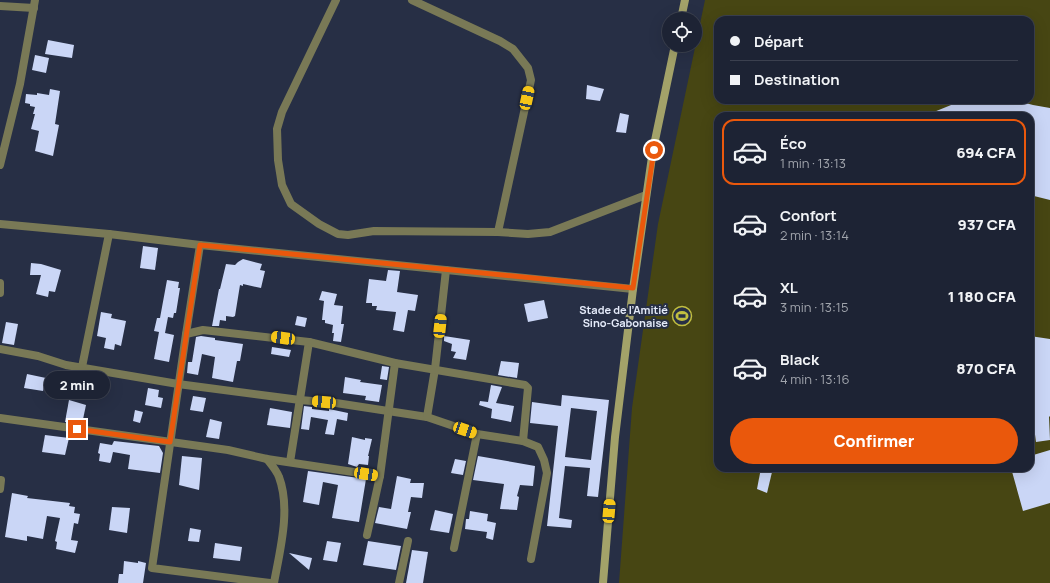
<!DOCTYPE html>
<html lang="fr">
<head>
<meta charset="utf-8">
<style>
	:root { --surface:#1d2334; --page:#252b3c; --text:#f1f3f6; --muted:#a0a4ac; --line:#3b404f; --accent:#ea580c }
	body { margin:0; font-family:Manrope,sans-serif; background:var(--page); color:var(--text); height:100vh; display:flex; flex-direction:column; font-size:15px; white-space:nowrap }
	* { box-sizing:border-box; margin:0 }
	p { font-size:13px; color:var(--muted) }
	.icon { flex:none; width:22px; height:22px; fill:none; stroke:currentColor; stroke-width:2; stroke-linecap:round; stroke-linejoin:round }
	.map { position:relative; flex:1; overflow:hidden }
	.details { position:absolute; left:714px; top:112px; width:320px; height:360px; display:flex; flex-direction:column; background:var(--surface); border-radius:12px; box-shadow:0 4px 16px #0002,0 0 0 1px var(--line) }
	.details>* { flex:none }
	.banner { position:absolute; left:714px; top:16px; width:320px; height:88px; border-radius:12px; box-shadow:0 4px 16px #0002,0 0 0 1px var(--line); display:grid; align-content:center; height:88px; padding:0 16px; background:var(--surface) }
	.controls { position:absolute; left:662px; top:12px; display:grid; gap:8px }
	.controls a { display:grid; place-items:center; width:40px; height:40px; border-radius:50%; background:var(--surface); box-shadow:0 4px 16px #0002,0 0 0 1px var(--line); font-size:20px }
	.end { position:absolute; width:18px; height:18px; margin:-9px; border:5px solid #ea580c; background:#fff; box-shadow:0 0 0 2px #fff }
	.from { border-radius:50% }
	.bubble { position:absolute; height:28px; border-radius:14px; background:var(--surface); box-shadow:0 4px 16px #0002,0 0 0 1px var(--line); font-size:13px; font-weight:800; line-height:28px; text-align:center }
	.car { position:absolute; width:12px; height:24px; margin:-12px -6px; border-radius:5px; box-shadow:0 0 3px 1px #0007; background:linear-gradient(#f5c518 24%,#345 0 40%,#f5c518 0 76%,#345 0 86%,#f5c518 0) }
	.banner b { display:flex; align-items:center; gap:14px; height:38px; font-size:15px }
	.banner b+b { border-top:1px solid var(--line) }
	.banner i { width:10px; height:10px; background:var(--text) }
	ul { padding:7px 0 0; list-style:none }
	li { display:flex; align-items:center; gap:12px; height:66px; margin:0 8px 6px; padding:0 8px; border:2px solid transparent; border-radius:12px }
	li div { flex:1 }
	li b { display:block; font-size:15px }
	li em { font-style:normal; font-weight:800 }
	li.selected { border-color:var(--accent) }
	li>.icon { width:36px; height:36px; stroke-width:1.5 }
	.action { display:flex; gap:8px; margin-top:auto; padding:8px 16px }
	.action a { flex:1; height:46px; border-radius:24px; background:var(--accent); color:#fff; font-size:16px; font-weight:800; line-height:46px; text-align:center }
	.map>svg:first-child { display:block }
</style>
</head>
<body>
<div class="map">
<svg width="1050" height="583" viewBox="0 0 1050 583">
	<rect width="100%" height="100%" fill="#272f45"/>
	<path fill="#474613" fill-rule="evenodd" d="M705,0h345v583h-431l13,-175 26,-184zM718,20h312v80h-312zM718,116h312v352h-312z"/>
	<g fill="#cad6f6" fill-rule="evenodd">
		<path d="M48,40l26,5 -2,13 -27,-4z"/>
		<path d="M35,55l14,3 -3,15 -14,-3z"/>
		<path d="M587,85l17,4 -4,12 -14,-2z"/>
		<path d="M50,89l10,2 -5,33 4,1 -6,31 -18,-5 4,-20 -8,-2 4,-15h-2l2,-7 -5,-1v-2l-5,-1 1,-9 11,1v-2l12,2z"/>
		<path d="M980,100h38v1l15,4 17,3v92l-20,-5v-79h-106l32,-13z"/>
		<path d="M620,113l9,2 -3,18 -10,-1z"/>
		<path d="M143,246l15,2 -3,22 -15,-2z"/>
		<path d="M243,259l19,5 -2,6 5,1 -4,17 -18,-4v2l-3,-1 -5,31 -2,1 -7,-1v5l-6,-1 -1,6h-7l7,-37h1l6,-25 9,1 3,-3z"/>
		<path d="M31,263l10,1 20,6 -6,22 -6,-1 -1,6 -12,-3 5,-19h-11z"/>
		<path d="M388,270l12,1 -3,21 21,3 -3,16 -7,-1 -4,22 -11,-2 3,-18 -20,-2 1,-4h-5v-3h-6l3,-24 17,2z"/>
		<path d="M167,280l12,2 -1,6h2l-4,25h-2l-1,5 -5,-1 -3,16 9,2 -5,27 -15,-3 5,-27 -5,-1 3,-13h3z"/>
		<path d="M322,291l15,3 -3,11 9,1 -2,18h3l-3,18 -8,-1 1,-8h-2l1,-8 -8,-2v-3h-3l2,-19 -5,-1z"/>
		<path d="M544,300l4,18 -20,4 -4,-18z"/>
		<path d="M101,312l11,2 -1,4 15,3 -5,25 -6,-2 -1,6 -10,-2 2,-10 -9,-2z"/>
		<path d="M297,316l10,2 -2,9 -10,-2z"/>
		<path d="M6,322l12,2 -4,21 -12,-2z"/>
		<path d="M201,336l14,2v2l28,4 -3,17h-3l-4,21 -21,-4 3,-21 -13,-3 -4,21 -11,-2 1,-11h4l4,-25z"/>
		<path d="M444,336l26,4 -4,20 -13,-2 3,-6 -5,-1 1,-7 -8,-3z"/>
		<path d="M1030,336l20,3v77l-1,1 1,23 -14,2 -3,-23 -3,1z"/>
		<path d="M272,347l19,3 -2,7 -18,-3z"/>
		<path d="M501,361l18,2 -2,15 -19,-3z"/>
		<path d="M382,366l7,1 -2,13 -7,-1z"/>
		<path d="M27,374l19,4 -3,13 -19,-3z"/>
		<path d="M345,377l16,3 -1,2 22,3 -3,17 -14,-2 1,-4 -23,-3z"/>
		<path d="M491,385l11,2 -6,16 18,3 -3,16 -20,-4 1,-9 -13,-4 1,-4 8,1z"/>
		<path d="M148,388l11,2 -1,7 5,1 -2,10 -16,-3z"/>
		<path d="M562,395l47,5 -11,97 -11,-1 3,-28 -25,-2 -6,52 13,2 -1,8 -24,-2 11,-100 -28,-3 2,-21 29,4zM571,408l26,3 -6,49 -26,-3z"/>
		<path d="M193,396l13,2 -3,14 -13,-2z"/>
		<path d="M69,400l17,5 -4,19 -17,-2z"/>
		<path d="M304,406l8,1v2l17,2v-2l19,4 -1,8 -10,-2 -3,16 -9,-1 3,-14 -17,-3 -2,13 -8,-1z"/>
		<path d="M270,408l22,4 -2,16 -23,-3z"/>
		<path d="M135,410l8,2 -3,11 -7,-2z"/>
		<path d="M210,419l12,3 -3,17 -13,-2z"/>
		<path d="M45,435l24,3 -4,17 -23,-3z"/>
		<path d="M352,437l13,3v-2l7,1 -4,17h1l-1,9 -9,-1 -2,3 -9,-3z"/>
		<path d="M114,441l45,5 4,7 -3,20 -32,-4 2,-14 -17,-3 -2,9 -1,2 -11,-2 1,-7 -2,-1 2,-10 12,2z"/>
		<path d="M1050,450v53l-27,8 -12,-43h19v-12z"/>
		<path d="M182,456l20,2 -3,32 -20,-5z"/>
		<path d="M478,456l57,10 -2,20 -13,-1 -3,11 2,1 -2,13 -17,-1 4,-25 -31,-4z"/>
		<path d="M455,459l11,2 -3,14 -12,-2z"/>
		<path d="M761,468h12l-6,25 -10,-4z"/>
		<path d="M308,471l58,8 -7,43 -27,-4 6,-33 -15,-3 -4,23 -16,-3z"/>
		<path d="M397,476l14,3 -1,4h14l-2,15 -11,-1 -3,15h3l-4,17 -32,-6 4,-16 12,2z"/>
		<path d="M12,493l16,3 -1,2 43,5 -1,3 6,1 -1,6 6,1 -2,10 -4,-1 -3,17 7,1 -3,12 -19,-4 1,-7 -2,-1 5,-23 -13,-2 -4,23 -16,-3v5l-22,-4z"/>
		<path d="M112,507l18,1 -3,25 -18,-3z"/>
		<path d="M435,510l18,4 -4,19 -19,-3z"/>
		<path d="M470,511l18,3 -1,7 9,2 -3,17 -7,-2 1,-6 -22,-3 1,-10h3z"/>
		<path d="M190,528l11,2 -2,12 -11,-1z"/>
		<path d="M327,541l14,2 -4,19 -14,-2z"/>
		<path d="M368,541l33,5 -5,24 -33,-5z"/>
		<path d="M215,543l27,4 -2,14 -27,-3z"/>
		<path d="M412,550l16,2 -5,31h-17z"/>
		<path d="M289,553l23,5 -3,12z"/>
		<path d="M124,561l14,2v-2l8,2 -3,20h-25l1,-9h4z"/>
	</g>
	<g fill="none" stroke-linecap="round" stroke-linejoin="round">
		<g stroke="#797956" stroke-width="8">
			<path d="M336,0l-54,112 -5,17 1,31 4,25 9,19 28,20 19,10 10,1 26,-4 124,1 30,2 22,-2 96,-37"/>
			<path d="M412,0l88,41 13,8 15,19 3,12 -33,152"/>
			<path d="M0,6l34,2"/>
			<path d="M0,165l20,-81 15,-84"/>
			<path d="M0,224l109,10 91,11 433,44"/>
			<path d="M0,283v10"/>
			<path d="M186,334l14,-89"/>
			<path d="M0,349l38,7 28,9 112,19 122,16 36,3 91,14 50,17 46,7 15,6 6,13 3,13 -16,86"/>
			<path d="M82,367l27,-133"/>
			<path d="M427,417l8,-48 11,-99"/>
			<path d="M0,418l228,32 39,9 113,17"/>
			<path d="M267,459c4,5 10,12 12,18 12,32 1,73 -5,106"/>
			<path d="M290,462l19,-120"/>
			<path d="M0,489l1,-9"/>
			<path d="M367,535l13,-59 15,-113"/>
			<path d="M454,548l23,-114"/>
			<path d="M270,583l-118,-15 34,-234 17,-4 106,12 86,21 130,22 3,3 -5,53"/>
			<path d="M399,583l9,-42"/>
		</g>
		<g stroke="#a3a269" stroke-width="8">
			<path d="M681,19l4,-19"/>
			<path d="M603,583l12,-146 18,-148 20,-139 22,-105"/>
		</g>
	</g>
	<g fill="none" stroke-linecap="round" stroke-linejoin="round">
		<path stroke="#ea580c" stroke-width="5" d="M77,429l93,13 30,-197 433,43 21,-138"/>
	</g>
	<defs>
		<symbol id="stadium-ring" viewBox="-11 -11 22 22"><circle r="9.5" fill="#272f45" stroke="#c1be40" stroke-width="1.5"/><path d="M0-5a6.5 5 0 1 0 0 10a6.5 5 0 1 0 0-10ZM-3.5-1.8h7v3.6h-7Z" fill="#c1be40"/></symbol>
	</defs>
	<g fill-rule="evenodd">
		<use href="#stadium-ring" x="671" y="305" width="22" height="22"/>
	</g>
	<g text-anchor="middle" stroke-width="4" stroke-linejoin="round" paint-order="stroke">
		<g font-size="11" font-weight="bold" fill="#e5ebfa" stroke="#272f45" text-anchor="end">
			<text x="668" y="314">Stade de l’Amitié<tspan x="668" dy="13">Sino-Gabonaise</tspan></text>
		</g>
	</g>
</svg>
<div class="controls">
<a><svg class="icon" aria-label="locate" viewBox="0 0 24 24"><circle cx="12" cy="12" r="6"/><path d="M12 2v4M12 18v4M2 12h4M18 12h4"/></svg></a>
</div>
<i class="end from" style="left:654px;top:150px"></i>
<i class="end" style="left:77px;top:429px"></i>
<div class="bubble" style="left:44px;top:371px;width:66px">2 min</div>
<i class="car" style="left:527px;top:98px;rotate:12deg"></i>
<i class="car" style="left:440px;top:326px;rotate:6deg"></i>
<i class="car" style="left:283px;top:338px;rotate:278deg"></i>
<i class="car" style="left:324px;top:402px;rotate:275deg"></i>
<i class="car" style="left:465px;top:430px;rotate:109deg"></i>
<i class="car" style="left:366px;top:474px;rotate:99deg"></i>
<i class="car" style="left:609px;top:511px;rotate:5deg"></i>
<div class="banner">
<b><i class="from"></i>Départ</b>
<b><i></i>Destination</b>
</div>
<section class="details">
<ul>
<li class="selected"><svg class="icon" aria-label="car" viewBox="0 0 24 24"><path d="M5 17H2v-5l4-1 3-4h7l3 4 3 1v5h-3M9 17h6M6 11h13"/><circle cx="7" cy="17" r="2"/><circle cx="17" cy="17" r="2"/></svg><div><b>Éco</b><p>1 min · 13:13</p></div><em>694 CFA</em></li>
<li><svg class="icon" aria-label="car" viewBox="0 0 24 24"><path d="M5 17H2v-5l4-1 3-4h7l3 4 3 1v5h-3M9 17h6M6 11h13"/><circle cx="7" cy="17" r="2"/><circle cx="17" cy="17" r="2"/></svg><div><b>Confort</b><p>2 min · 13:14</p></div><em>937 CFA</em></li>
<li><svg class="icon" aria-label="car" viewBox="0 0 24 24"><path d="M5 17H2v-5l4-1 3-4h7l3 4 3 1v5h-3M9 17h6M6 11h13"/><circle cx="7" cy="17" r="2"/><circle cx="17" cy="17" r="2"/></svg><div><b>XL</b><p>3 min · 13:15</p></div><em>1 180 CFA</em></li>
<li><svg class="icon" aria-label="car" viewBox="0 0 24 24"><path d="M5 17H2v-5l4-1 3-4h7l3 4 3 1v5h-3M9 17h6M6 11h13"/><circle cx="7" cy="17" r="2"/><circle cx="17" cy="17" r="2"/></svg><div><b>Black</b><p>4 min · 13:16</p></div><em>870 CFA</em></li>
</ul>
<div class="action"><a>Confirmer</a></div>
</section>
</div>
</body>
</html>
